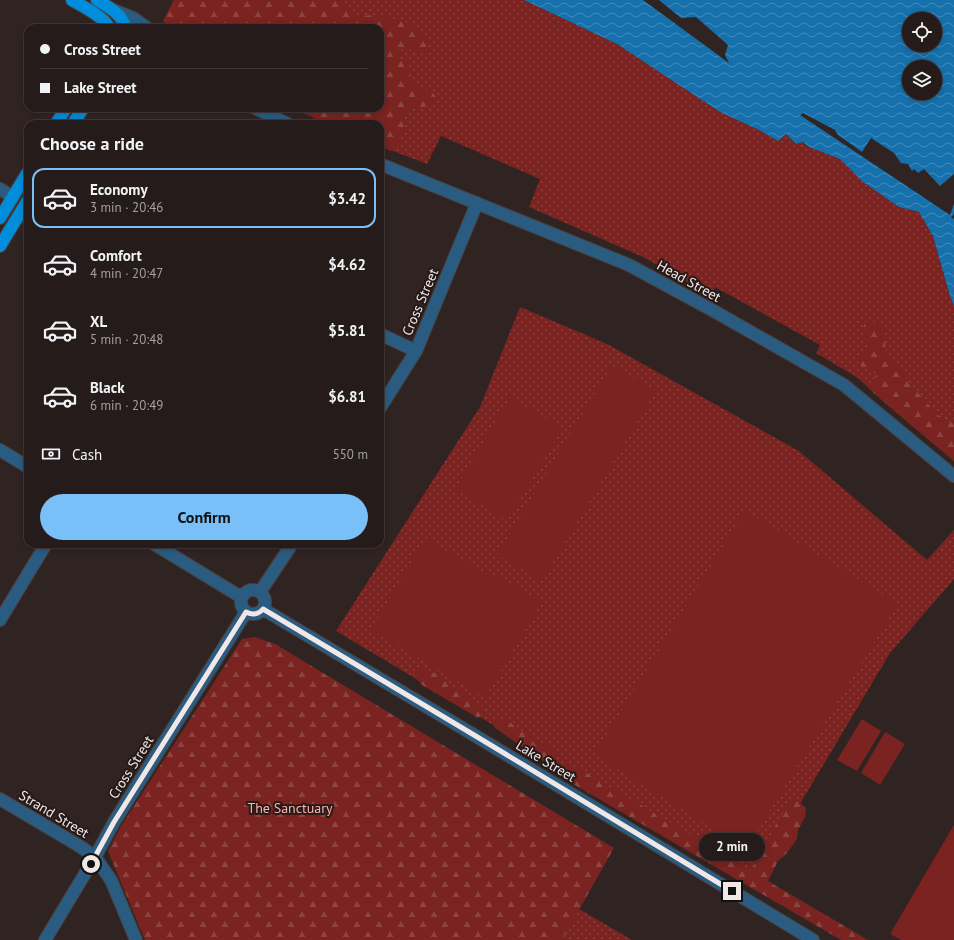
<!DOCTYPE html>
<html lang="en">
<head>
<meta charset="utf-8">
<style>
	:root { --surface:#241b1a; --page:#2c2423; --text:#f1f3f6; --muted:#a3a1a2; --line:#413939; --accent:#79bff8 }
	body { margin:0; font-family:"PT Sans",sans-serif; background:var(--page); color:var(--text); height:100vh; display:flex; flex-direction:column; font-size:15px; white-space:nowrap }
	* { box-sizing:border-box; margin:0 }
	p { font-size:13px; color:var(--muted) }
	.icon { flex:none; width:22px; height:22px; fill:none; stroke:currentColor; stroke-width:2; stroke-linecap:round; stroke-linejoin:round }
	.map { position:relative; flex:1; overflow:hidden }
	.panel { position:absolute; left:24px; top:120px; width:360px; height:428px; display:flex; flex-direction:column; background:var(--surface); border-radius:12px; box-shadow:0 2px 6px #0003,0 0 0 1px var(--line) }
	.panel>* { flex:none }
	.hud { position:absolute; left:24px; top:24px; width:360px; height:88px; border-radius:12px; box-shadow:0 2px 6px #0003,0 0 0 1px var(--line); display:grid; align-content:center; height:88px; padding:0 16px; background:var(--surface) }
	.buttons { position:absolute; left:902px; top:12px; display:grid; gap:8px }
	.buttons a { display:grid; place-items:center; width:40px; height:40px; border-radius:50%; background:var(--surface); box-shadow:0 2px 6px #0003,0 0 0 1px var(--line); font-size:20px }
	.end { position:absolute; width:18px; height:18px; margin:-9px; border:5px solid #f0e7e6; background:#111; box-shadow:0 0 0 2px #111 }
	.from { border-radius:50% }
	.bubble { position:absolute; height:28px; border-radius:14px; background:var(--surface); box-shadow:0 2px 6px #0003,0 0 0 1px var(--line); font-size:13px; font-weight:800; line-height:28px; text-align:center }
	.hud b { display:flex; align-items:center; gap:14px; height:38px; font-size:15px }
	.hud b+b { border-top:1px solid var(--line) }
	.hud i { width:10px; height:10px; background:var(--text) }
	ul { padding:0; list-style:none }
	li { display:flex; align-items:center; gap:12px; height:60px; margin:0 8px 6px; padding:0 8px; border:2px solid transparent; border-radius:12px }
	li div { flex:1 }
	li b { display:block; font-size:15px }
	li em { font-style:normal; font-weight:800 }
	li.selected { border-color:var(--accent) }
	li>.icon { width:36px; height:36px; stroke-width:1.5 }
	h2 { padding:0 16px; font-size:18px; line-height:48px }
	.pay { display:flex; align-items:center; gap:10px; height:44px; padding:0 16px; font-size:15px }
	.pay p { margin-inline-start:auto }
	.primary-button { display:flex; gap:8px; margin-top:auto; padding:8px 16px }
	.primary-button a { flex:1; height:46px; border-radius:24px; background:var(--accent); color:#111; font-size:16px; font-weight:800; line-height:46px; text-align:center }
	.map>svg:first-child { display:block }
</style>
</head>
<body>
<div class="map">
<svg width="954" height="940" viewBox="0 0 954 940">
	<defs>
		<pattern id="grass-dots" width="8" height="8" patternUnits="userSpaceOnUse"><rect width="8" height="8" fill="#7a2320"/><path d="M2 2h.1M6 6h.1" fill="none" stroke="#8d4340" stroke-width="1.8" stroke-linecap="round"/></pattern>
		<pattern id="forest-firs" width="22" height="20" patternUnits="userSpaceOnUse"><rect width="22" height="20" fill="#7a2320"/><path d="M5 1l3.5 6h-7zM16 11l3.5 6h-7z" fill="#8d4340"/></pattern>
		<pattern id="water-waves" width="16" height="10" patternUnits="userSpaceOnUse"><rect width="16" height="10" fill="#1670ac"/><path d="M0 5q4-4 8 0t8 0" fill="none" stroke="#448bbb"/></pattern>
	</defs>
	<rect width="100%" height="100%" fill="#302422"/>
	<g fill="url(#grass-dots)">
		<path d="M174,0h350l93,44 103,68 39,18 19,11 8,-7 10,10 6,-2 7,5 31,12 23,23 36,25 20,5 14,24 17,60 4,10v155l-68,-57 -28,-26 -42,-25 4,-8 -105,-58 -4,8 -68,-38 -114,-50 11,-28 -99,-43 -14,28 -47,-18v-22h-52l-36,-16h88v-80h-207l-10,-7z"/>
		<path d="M520,307l87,37 192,107 128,109 27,-30v49l-64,74 -136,228 -418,-250 144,-224z"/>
		<path d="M579,909l53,31h-70z"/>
	</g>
	<g fill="url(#forest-firs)">
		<path d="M174,0h171l3,10 9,7c5,0 10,-2 16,-2 12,0 53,11 56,25 1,5 -2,10 -5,14l-21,-6 -3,5 1,6 7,2 3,18 7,8 14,5 4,5 -1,6c-9,4 -18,5 -27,8l-5,10 1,4 -2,10 -3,9 -7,5 -1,2 -11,-5v-22h-52l-36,-16h88v-80h-207l-10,-7z"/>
		<path d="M871,321l7,3 6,8 2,18 15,20 10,15 27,30 16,9v37l-86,-73 5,-4 3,-10c-8,-5 -12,-4 -18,-12l1,-5c6,-2 7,-7 9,-12 -4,-8 -7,-14 -3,-23z"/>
		<path d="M255,637l20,7 339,204 -52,92h-417l-37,-89 13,-25 121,-187z"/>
		<path d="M415,668l15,2 55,38 -2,6 -5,4 -56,-33 -9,-11z"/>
		<path d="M499,720l9,1 15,11 28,15 4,4 -1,8 -6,5 -22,-14 -32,-23z"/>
		<path d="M562,764h9l180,106 18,-31 9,-19 13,-20 7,1 8,7 -1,9 -7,13 -1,9 -10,14 -9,8 -10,20 100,59h-27l-280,-163 -2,-8z"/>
	</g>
	<g fill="#7a2320">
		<path d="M612,365l44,26 -114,190 -45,-26z"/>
		<path d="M510,397l53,31 -56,93 -52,-32z"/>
		<path d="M745,510l153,94 -152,245 -152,-94z"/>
		<path d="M425,538l69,40 2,-3 46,27 -57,96 -114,-68z"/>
		<path d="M862,719l19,12 -24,40 -20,-11z"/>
		<path d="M885,732l20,12 -25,41 -19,-12z"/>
		<path d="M954,825v115h-53l-11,-6z"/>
	</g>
	<path fill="url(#water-waves)" fill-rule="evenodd" d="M524,0h119l86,63 -4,-8 3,-10 -32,-28 -15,1 -22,-18h295v174l-14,12 -16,-17 -6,4 -4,-4 -2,2 -4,-7 -7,-1 -7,-10 -23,-15 -9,14 -24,-17 -3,-5 -32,-17 -3,2 150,100 4,-11v10l-3,3 3,2v87l-4,-10 -17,-60 -14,-24 -20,-5 -36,-25 -23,-23 -31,-12 -6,-5 -7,2 -10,-10 -8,7 -19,-11 -39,-18 -103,-68zM909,19h26v26h-26zM909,67h26v26h-26z"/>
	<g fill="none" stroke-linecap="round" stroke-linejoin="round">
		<defs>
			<g id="minor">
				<path d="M111,9l22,9 14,10"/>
				<path d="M255,108l33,16"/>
				<path d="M380,164l249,101 83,45 132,75 110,91"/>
				<path d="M0,189l13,8"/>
				<path d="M380,334l36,17"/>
				<path d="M380,408l36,-57 61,-148"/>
				<path d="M0,450l28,17"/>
				<path d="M154,544l87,53"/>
				<circle cx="253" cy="602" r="12"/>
				<path d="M260,592l32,-48"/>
				<path d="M263,609l211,126 339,205"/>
				<path d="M0,620l46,-76"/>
				<path d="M0,799l81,48 14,10 16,23 25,60"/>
				<path d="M45,940l50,-83 19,-35 132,-210"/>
			</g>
			<g id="major">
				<path d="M72,0c10,6 33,17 37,28"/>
				<path d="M97,0c11,7 26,14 28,28"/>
				<path d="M56,124l10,-16"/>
				<path d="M73,124l10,-16"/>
				<path d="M0,218l28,-46"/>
				<path d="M0,246l28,-46"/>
			</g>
		</defs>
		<use href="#minor" stroke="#4b3f3d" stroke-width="14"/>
		<use href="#major" stroke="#4b3f3d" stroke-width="14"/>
		<use href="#minor" stroke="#2a5c82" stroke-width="12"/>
		<use href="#major" stroke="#008ddc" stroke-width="12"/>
	</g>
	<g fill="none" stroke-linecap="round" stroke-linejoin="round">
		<path stroke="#f0e7e6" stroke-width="5" d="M91,864l23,-42 132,-210c6,3 12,3 17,-3l211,126 258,156"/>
	</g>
	<g text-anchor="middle" stroke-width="4" stroke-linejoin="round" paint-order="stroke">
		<g font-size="14" fill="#f0e7e6" stroke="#261a19">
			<text transform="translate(689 281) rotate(29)" y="5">Head Street</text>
			<text transform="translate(420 302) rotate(-67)" y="5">Cross Street</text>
			<text transform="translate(546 761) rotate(31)" y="5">Lake Street</text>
			<text transform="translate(131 767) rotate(-58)" y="5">Cross Street</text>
			<text transform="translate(54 814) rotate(31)" y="5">Strand Street</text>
		</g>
		<g font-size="14" fill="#feb1a9" stroke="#261a19">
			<text x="290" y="813">The Sanctuary</text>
		</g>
	</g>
</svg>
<div class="buttons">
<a><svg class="icon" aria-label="locate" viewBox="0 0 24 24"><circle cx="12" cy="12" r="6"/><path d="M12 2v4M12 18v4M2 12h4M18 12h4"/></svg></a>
<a><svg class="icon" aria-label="layers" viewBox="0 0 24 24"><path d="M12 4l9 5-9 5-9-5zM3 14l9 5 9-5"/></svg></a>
</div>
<i class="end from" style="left:91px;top:864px"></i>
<i class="end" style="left:732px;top:891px"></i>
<div class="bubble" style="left:699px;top:833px;width:66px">2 min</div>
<div class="hud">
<b><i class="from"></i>Cross Street</b>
<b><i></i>Lake Street</b>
</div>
<section class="panel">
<h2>Choose a ride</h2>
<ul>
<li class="selected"><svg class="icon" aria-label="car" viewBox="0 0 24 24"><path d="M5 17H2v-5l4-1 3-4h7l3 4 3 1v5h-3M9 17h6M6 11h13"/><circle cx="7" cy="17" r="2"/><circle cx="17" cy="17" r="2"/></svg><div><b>Economy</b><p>3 min · 20:46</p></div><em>$3.42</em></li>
<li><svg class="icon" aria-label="car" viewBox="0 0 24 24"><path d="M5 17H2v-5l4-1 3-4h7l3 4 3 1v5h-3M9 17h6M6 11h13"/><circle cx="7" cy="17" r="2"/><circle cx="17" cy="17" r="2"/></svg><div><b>Comfort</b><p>4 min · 20:47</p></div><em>$4.62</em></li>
<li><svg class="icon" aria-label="car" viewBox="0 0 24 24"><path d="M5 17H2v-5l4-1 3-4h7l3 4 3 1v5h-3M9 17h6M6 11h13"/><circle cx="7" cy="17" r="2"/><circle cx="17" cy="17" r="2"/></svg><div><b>XL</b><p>5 min · 20:48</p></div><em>$5.81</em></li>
<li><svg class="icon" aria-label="car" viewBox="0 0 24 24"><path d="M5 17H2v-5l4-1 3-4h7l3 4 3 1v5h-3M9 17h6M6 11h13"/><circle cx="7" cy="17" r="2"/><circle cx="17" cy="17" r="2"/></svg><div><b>Black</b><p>6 min · 20:49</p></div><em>$6.81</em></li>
</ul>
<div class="pay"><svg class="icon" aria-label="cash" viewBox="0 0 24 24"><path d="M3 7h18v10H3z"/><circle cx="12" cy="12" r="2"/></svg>Cash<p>550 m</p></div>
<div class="primary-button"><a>Confirm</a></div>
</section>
</div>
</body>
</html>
